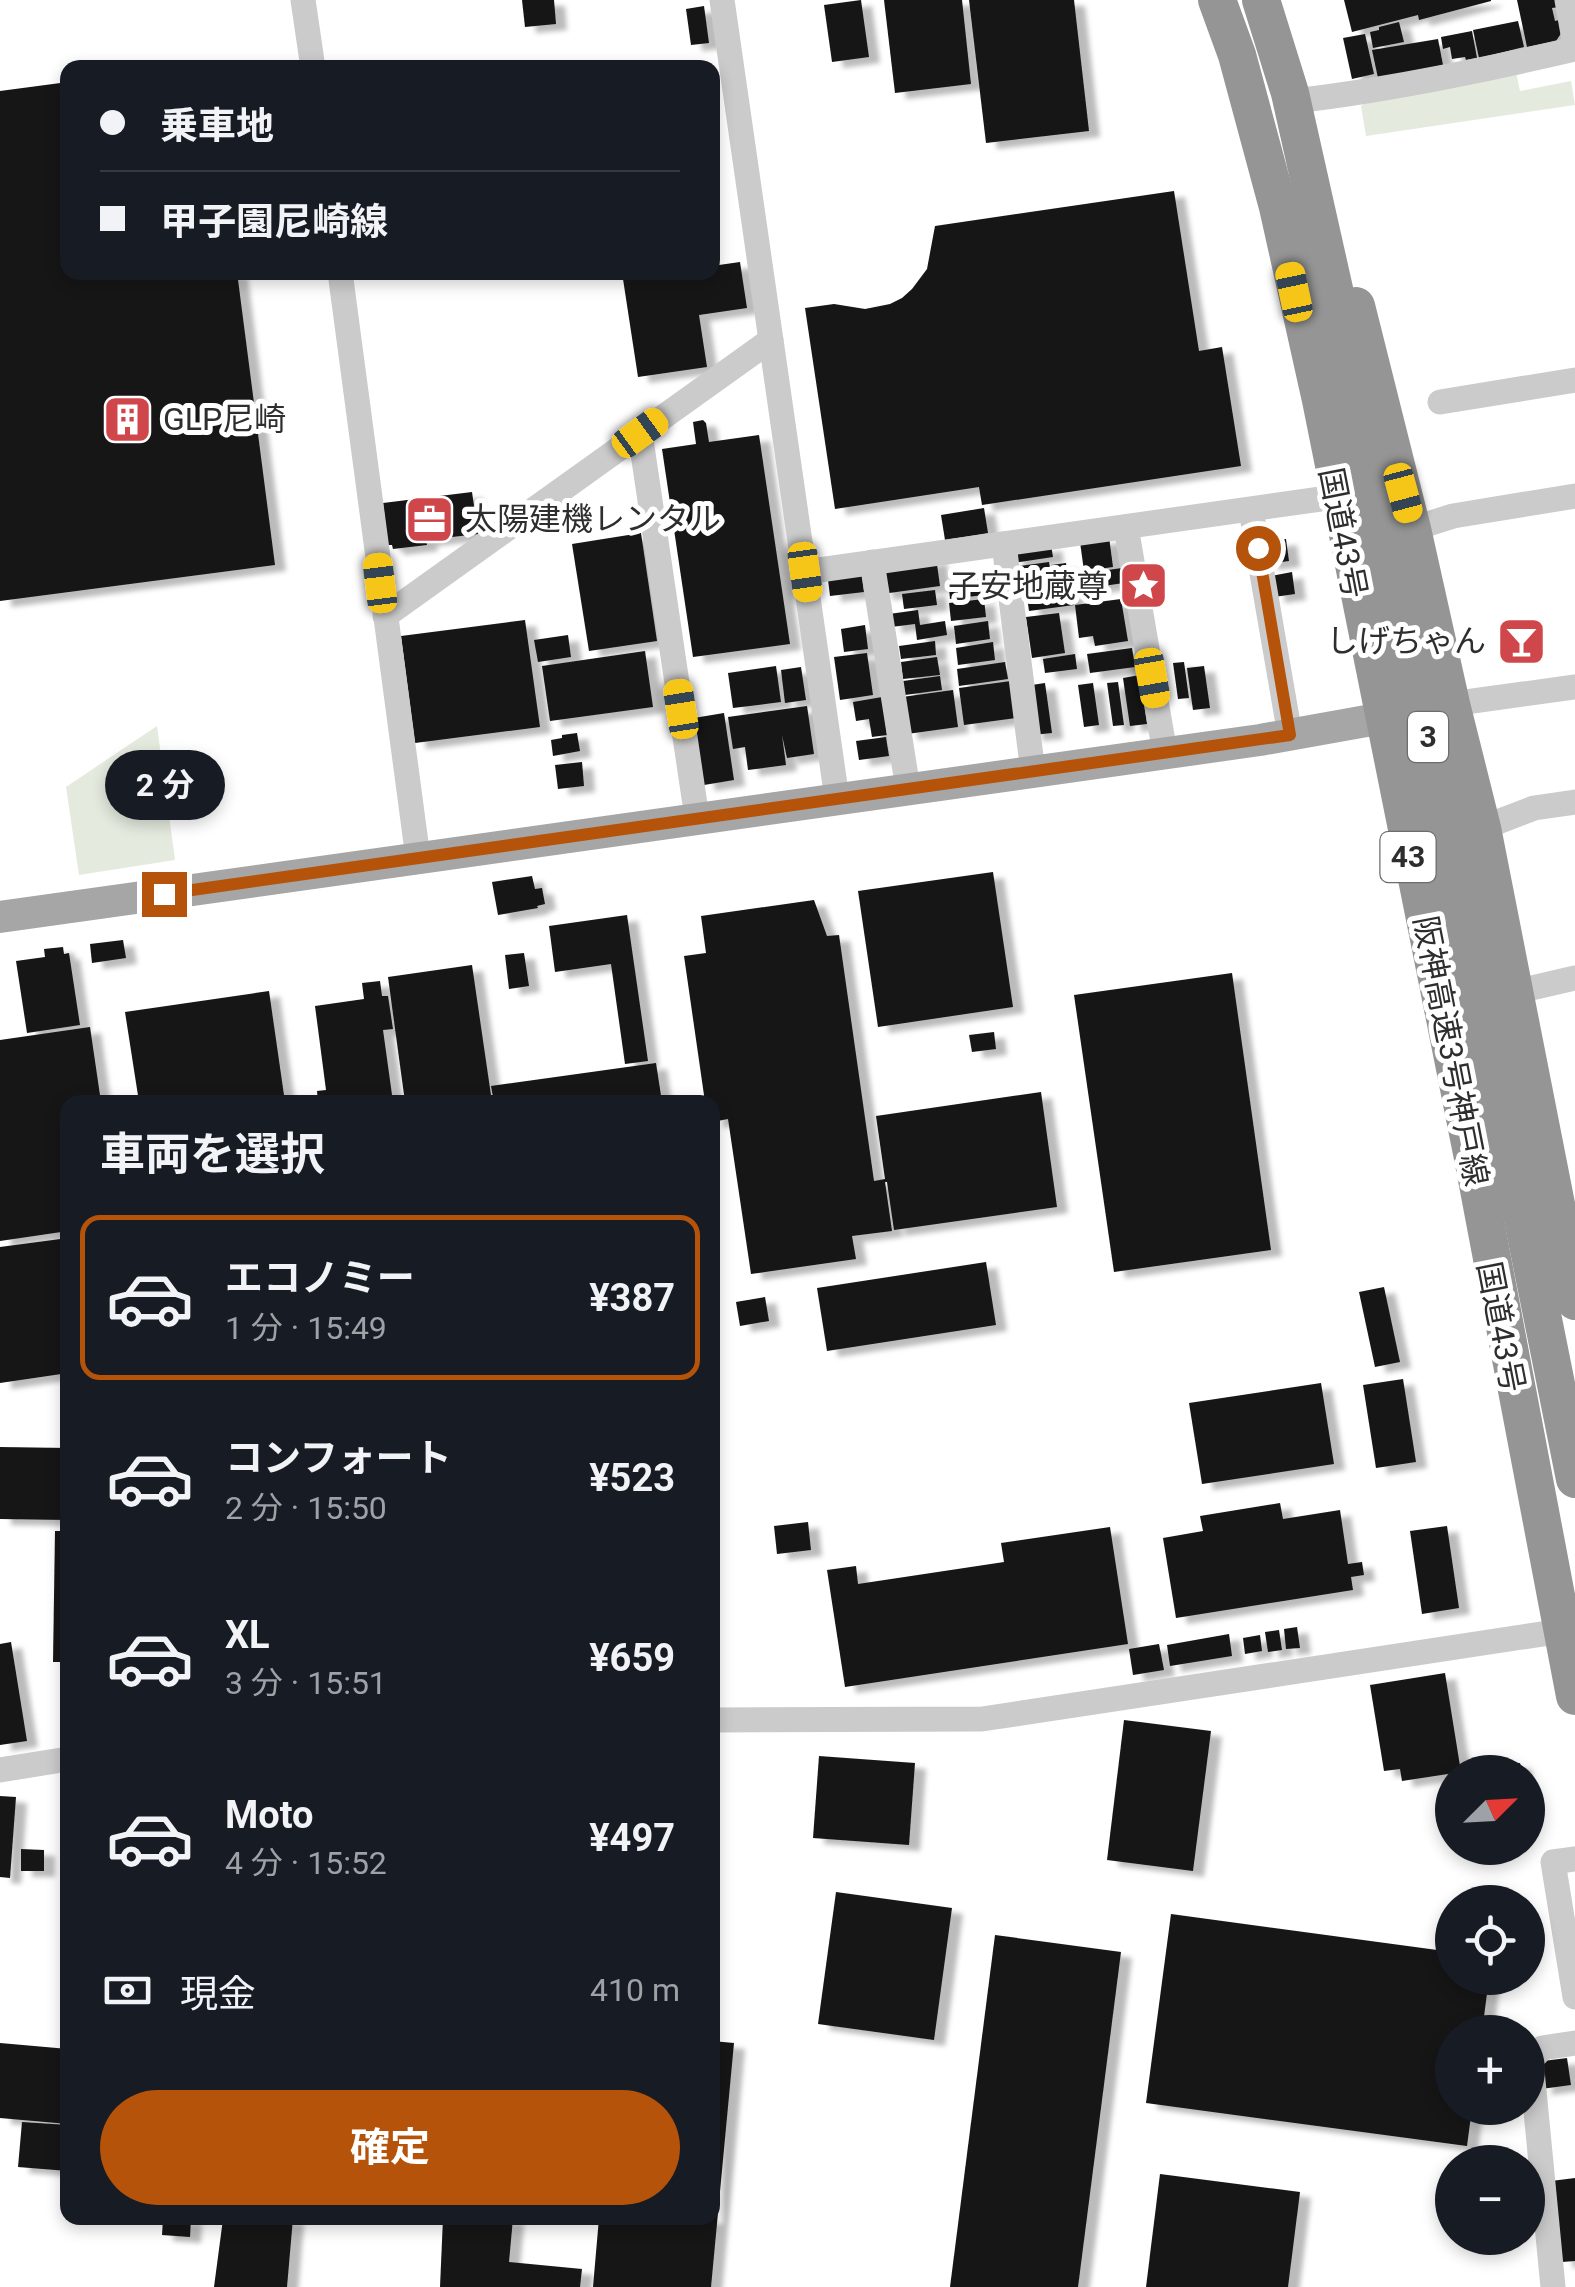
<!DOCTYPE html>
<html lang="ja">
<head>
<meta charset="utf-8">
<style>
	:root { --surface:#171b24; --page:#20242c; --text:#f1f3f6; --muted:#9ea1a6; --line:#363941; --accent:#b45309 }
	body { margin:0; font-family:Roboto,"Noto Sans JP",sans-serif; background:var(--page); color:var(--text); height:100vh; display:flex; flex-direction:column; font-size:38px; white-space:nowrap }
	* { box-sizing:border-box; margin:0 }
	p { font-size:32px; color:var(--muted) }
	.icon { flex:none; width:55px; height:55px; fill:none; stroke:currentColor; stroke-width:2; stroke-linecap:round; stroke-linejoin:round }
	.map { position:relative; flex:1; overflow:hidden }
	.side { position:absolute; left:60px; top:1095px; width:660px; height:1130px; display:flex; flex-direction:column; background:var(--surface); border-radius:20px; box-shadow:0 5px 15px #0003 }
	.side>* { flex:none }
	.guide { position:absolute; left:60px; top:60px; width:660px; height:220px; border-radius:20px; box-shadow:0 5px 15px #0003; display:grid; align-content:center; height:220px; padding:0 40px; background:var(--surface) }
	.needle { width:65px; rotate:66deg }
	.fabs { position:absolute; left:1435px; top:1755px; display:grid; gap:20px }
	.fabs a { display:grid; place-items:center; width:110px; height:110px; border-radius:50%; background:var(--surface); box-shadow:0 5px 15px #0003; font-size:50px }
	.end { position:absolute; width:45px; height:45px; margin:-22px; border:12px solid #b45309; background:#fff; box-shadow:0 0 0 5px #fff }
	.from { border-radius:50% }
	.bubble { position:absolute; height:70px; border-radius:35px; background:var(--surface); box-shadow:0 5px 15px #0003; font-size:32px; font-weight:700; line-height:70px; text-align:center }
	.car { position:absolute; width:30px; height:60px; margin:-30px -15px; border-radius:12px; box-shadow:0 0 8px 2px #0007; background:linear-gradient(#f5c518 24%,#345 0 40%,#f5c518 0 76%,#345 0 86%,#f5c518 0) }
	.guide b { display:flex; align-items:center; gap:35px; height:95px; font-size:38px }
	.guide b+b { border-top:2px solid var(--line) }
	.guide i { width:25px; height:25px; background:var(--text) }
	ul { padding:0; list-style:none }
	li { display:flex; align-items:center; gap:30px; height:165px; margin:0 20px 15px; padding:0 20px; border:5px solid transparent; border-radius:20px }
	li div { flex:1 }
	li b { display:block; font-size:38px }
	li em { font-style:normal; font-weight:700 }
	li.active { border-color:var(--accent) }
	li>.icon { width:90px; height:90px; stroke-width:1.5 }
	h2 { padding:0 40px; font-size:45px; line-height:120px }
	.pay { display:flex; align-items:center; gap:25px; height:110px; padding:0 40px; font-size:38px }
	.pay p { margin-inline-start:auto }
	.cta { display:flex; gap:20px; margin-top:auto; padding:20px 40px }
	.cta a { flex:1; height:115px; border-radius:60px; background:var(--accent); color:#fff; font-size:40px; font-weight:700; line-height:115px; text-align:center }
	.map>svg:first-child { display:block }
</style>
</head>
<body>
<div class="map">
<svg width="1575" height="2287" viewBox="0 0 1575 2287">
	<defs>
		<filter id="shadow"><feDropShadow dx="11" dy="6" stdDeviation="2.5" flood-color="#0004"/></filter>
	</defs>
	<rect width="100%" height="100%" fill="#fff"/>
	<g fill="#e4eade">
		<path d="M1516,72l4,19 51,-10 4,24 -209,31 -5,-30 7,-6z"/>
		<path d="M157,726l18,134 -96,15 -13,-88z"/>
	</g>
	<g fill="#151515" filter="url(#shadow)">
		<path d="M522,0h32l2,24 -31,3z"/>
		<path d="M861,0l8,57 -37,5 -8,-57z"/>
		<path d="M884,0h78l9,84 -76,9z"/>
		<path d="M969,0h105l15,131 -103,12z"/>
		<path d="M1344,0h147v1l-72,19 -1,-5 -66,17z"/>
		<path d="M1517,0h41l2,7 -8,1 3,13 4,-1 3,12 -6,9 -29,6z"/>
		<path d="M704,6l5,37 -18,2 -5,-36z"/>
		<path d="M1518,21l6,26 -45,11 -6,-28z"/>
		<path d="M1399,22l5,20 -31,6 -3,-16 9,-2v-3z"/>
		<path d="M1472,31l5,27 -11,2 -1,-3 -13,2 -2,-12 -7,2 -2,-12z"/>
		<path d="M1365,34l9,40 -22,5 -9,-41z"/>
		<path d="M1438,39l5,26 -65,13 -6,-28z"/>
		<path d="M68,82v190h169l38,293 -275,36v-510z"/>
		<path d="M1174,191l25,160 23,-4 19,119 -259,39 -3,-18 -144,22 -30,-201 29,-4 31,5 25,-5 12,-6 10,-9 15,-20 8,-43z"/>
		<path d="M740,262l7,46 -48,7 8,52 -69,10 -15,-98 44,-7h45v-6z"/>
		<path d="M703,420l3,3 3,19 50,-7 31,209 -97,13 -31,-208 34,-5 -3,-22z"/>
		<path d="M472,492l6,42 -52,6 1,5 -34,4 -1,-4h-4l-5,-42z"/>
		<path d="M579,504l3,21 -12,1 -3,-21z"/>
		<path d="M984,508l4,25 -43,7 -4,-25z"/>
		<path d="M641,533l16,108 -68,10 -17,-107z"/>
		<path d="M1109,537l4,30 -29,4 -4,-29z"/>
		<path d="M1286,539l3,22 -22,3 -3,-22z"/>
		<path d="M1051,545l2,12 -40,6 -2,-12z"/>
		<path d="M936,557l4,29 -58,8 -3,-20z"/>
		<path d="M1049,562l2,12 -37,5 -2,-12z"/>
		<path d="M1066,563l3,24 -42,6 -2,-12 28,-4 -2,-12z"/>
		<path d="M861,568l3,24 -34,4 -3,-24z"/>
		<path d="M1122,568l2,15 -42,6 -2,-15z"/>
		<path d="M1292,572l3,22 -21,3 -3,-21z"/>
		<path d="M982,577l2,18 -34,4 -2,-19z"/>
		<path d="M935,590l2,15 -33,4 -2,-15z"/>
		<path d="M1072,591l2,14 -45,6 -2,-14z"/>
		<path d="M984,599l2,18 -35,4 -2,-18z"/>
		<path d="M1121,599l7,42 -33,5 -2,-10 -14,2 -4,-33z"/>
		<path d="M918,610l2,15 25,-4 2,14 -30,5 -2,-16 -24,3 -2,-13z"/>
		<path d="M1059,613l6,40 -33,5 -6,-41z"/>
		<path d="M525,620l15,107 -125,16 -14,-107z"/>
		<path d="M988,621l2,18 -34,5 -2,-18z"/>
		<path d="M865,625l3,24 -24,3 -3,-23z"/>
		<path d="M568,635l3,22 -33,5 -4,-22z"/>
		<path d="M935,641l1,14 -35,4 -2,-13z"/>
		<path d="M993,642l2,18 -37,5 -2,-17z"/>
		<path d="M1132,648l3,19 -45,6 -3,-19z"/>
		<path d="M645,651l8,56 -103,14 -8,-55z"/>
		<path d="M867,653l6,42 -33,5 -6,-43z"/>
		<path d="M1075,654l2,15 -32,4 -2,-14z"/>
		<path d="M937,657l3,18 -37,4 -2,-17z"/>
		<path d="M1005,662l3,17 -49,7 -2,-17z"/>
		<path d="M1184,662l5,36 -11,1 -5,-36z"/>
		<path d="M776,666l5,36 -48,6 -5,-35z"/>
		<path d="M1204,666l6,42 -17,2 -6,-42z"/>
		<path d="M801,667l5,33 -21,3 -4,-33z"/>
		<path d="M1140,675l7,49 -17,2 -7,-48z"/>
		<path d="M940,676l2,14 -37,5 -2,-14z"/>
		<path d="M1011,681l5,37 -52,7 -5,-37z"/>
		<path d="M1118,682l6,43 -11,1 -6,-43z"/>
		<path d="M1045,683l7,50 -20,2 -7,-49z"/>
		<path d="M1093,683l6,42 -15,2 -6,-42z"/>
		<path d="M953,690l5,37 -51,7 -5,-37z"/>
		<path d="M882,697l5,38 -15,2 -3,-18 -13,2 -3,-19z"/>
		<path d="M807,706l7,48 -27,4 -5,-23 4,30 -38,5 -3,-23 -12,2 -5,-32z"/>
		<path d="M724,713l10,67 -30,5 -10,-67z"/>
		<path d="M577,733l3,18 -27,5 -2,-16 11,-2v-3z"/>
		<path d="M886,737l3,19 -30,4 -3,-19z"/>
		<path d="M582,762l2,24 -26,3 -3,-24z"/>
		<path d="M993,872l20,135 -135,20 -20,-136z"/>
		<path d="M532,876l3,13 7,-1 3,16 -8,2 1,2 -40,7 -6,-33z"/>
		<path d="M814,900l13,36 12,-1 35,246 11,-2 -9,-63 165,-24 16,115 -163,23 -7,-48h-2l7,49 -40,5 4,23 -105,15 -23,-155 -16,3v-20h-7l-21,-146 22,-3 -5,-37z"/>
		<path d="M627,915l21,146 -23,3 -14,-100 -56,8 -6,-46z"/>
		<path d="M123,940l3,18 -34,5 -2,-19z"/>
		<path d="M63,947l1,7 5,-1 11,72 -53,8 -11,-72 29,-4 -1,-8z"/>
		<path d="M524,953l5,33 -20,3 -4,-34z"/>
		<path d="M472,965l20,137h-87l-17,-125z"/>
		<path d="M1232,973l39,277 -157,22 -40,-277z"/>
		<path d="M380,981l2,15h6l5,33 -10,1 10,72h-75l-1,-11 9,-1 -11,-84 49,-7 -2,-16z"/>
		<path d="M269,991l16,111h-146l-14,-90z"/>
		<path d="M90,1027l11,75h-33v129l-68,10v-201z"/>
		<path d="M994,1032l2,17 -24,3 -3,-17z"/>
		<path d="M656,1063l6,39h-168l-3,-16z"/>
		<path d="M68,1238v135l-68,10v-136z"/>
		<path d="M986,1262l10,63 -169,26 -10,-63z"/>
		<path d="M1384,1287l16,75 -25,5 -16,-75z"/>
		<path d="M765,1297l4,24 -29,5 -4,-24z"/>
		<path d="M1403,1379l13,83 -40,6 -13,-83z"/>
		<path d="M1321,1383l13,81 -132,20 -13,-81z"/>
		<path d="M0,1447l68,1v72l-68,-1z"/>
		<path d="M1280,1503l3,16 57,-9 8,54 14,-2 2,13 -13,2 2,13 -177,28 -13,-80 40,-7 -3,-15z"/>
		<path d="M808,1522l3,28 -34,4 -3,-28z"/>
		<path d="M1447,1526l12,82 -37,6 -12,-83z"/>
		<path d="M1110,1527l18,117 -283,43 -18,-117 29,-4 2,18 146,-22 -3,-19z"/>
		<path d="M55,1531h13v131h-15z"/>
		<path d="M1297,1627l3,21 -14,1 -2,-20z"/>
		<path d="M1279,1630l3,20 -14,2 -3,-20z"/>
		<path d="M1229,1634l3,22 -62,10 -3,-21z"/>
		<path d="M1260,1635l2,16 -17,3 -2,-16z"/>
		<path d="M11,1642l16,99 -27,4v-101z"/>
		<path d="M1159,1644l5,26 -31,5 -4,-26z"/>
		<path d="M1445,1673l16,99 -59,9 -2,-12 -16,2 -14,-86z"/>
		<path d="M1124,1720l87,11 -18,140 -86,-11z"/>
		<path d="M819,1756l96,7 -6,82 -96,-7z"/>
		<path d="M1520,1763l2,9h-50v-2z"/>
		<path d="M0,1796l16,1 -6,81 -10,-1z"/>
		<path d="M21,1849l23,1v21h-23z"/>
		<path d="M836,1892l116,16 -18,132 -116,-16z"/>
		<path d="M1171,1914l281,38v26h37l-7,54h-30v76h20l-5,38 -321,-43z"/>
		<path d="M995,1935l126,17 -43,335h-128z"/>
		<path d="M712,2041l22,2 -23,244h-118l6,-69h113z"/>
		<path d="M0,2043l68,6v75l-68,-6z"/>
		<path d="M1567,2058l4,27 -30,4 2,-28z"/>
		<path d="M22,2122l46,3v46l-50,-4z"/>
		<path d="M1160,2174l140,18 -12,95h-142z"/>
		<path d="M1575,2178v83l-13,1 -11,-81z"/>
		<path d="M163,2218h28l-1,19 -28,-2z"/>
		<path d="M242,2218h51l-6,69h-73l9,-68 19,2z"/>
		<path d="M443,2218h70l-4,44 73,7 -2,18h-140z"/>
	</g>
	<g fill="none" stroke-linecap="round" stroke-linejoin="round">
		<g stroke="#cbcbcb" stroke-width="25">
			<path d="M303,0l10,68"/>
			<path d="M722,0l115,799"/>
			<path d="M1567,0l8,45"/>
			<path d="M1303,100c91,-11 182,-30 272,-51"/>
			<path d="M340,272l78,586"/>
			<path d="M1440,402l135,-22"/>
			<path d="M640,433l57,385"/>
			<path d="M1251,510l39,225"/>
			<path d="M1126,527l39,226"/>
			<path d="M1412,529l41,-13 122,-20"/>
			<path d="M1004,544l29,228"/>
			<path d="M872,562l36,227"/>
			<path d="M805,572l530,-75"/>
			<path d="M385,616l386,-276"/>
			<path d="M1451,704l124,-17"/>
			<path d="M1482,828l52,-20 41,-6"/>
			<path d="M1514,992l61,-14"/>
			<path d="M712,1720l270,-1 593,-90"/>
			<path d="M0,1770l68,-11"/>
			<path d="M1575,1859l-22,3 22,135"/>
			<path d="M1553,2287l-22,-227 11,-12 33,-5"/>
		</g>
		<path stroke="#a6a6a6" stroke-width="32" d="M0,917l1260,-177 151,-27"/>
		<path stroke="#959595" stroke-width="38" d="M1356,306l56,223 39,175 31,124 93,473"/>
		<g stroke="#959595" stroke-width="38">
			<path d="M1217,0l20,55 41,152 43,193 152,758 102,538"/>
			<path d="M1261,0l29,93 66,294 219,1092"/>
		</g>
	</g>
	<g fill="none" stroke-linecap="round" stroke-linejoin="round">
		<path stroke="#b45309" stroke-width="12" d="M164,894l1126,-159 -32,-187"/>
	</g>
	<defs>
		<symbol id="building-square" viewBox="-11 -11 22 22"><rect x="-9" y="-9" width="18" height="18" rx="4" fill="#cf474b" stroke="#fff"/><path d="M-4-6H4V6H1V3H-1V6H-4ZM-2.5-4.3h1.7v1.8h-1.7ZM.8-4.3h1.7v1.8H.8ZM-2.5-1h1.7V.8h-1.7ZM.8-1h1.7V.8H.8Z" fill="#fff"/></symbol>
		<symbol id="office-square" viewBox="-11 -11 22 22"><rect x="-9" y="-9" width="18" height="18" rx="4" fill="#cf474b" stroke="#fff"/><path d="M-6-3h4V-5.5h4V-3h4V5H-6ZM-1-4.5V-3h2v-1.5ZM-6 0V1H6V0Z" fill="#fff"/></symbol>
		<symbol id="sight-square" viewBox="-11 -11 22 22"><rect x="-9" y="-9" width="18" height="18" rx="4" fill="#cf474b" stroke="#fff"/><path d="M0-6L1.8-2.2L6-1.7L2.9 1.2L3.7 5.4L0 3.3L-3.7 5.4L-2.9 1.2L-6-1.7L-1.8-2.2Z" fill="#fff"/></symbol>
		<symbol id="bar-square" viewBox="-11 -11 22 22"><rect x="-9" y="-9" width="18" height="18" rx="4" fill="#cf474b" stroke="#fff"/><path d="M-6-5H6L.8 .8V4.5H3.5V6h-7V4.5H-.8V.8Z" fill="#fff"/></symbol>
	</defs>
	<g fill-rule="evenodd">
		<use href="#building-square" x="100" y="392" width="55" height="55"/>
		<use href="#office-square" x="402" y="492" width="55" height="55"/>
		<use href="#sight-square" x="1116" y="558" width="55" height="55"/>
		<use href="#bar-square" x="1494" y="614" width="55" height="55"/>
	</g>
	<g text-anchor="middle" stroke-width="10" stroke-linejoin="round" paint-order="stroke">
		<g fill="#fff" stroke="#6d6d6d" stroke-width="2.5">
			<rect x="1408" y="712" width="40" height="50" rx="8"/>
			<rect x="1380.5" y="832" width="55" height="50" rx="8"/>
		</g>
		<g font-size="30" font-weight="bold" fill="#2e2e2e">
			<text x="1428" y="747">3</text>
			<text x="1408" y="867">43</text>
		</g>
		<g font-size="32" fill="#2e2e2e" stroke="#fff" text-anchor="start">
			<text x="163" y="430">GLP尼崎</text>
			<text x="465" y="530">太陽建機レンタル</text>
			<text x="1108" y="597" text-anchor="end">子安地蔵尊</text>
			<text x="1486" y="652" text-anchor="end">しげちゃん</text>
		</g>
		<g font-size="32" fill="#2e2e2e" stroke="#fff">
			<text transform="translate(1343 533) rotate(79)" y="11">国道43号</text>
			<text transform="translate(1451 1051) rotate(79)" y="11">阪神高速3号神戸線</text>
			<text transform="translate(1501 1327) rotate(79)" y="11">国道43号</text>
		</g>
	</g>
</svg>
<div class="fabs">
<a><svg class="needle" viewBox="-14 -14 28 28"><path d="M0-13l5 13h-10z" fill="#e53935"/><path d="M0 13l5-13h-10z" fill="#9ea1a6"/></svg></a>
<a><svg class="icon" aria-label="locate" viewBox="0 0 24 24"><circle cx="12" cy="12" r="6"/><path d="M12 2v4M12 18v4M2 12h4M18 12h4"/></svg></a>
<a>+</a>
<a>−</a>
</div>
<i class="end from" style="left:1258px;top:548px"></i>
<i class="end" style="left:164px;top:894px"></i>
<div class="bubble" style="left:105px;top:750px;width:120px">2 分</div>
<i class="car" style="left:1294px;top:292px;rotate:348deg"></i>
<i class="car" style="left:640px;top:433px;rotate:54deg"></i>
<i class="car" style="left:1403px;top:493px;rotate:165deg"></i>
<i class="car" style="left:805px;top:572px;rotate:172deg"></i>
<i class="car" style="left:380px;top:583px;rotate:353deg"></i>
<i class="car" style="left:1152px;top:678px;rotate:170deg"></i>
<i class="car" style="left:681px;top:709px;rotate:351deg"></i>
<div class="guide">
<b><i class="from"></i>乗車地</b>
<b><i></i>甲子園尼崎線</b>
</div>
<section class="side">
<h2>車両を選択</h2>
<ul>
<li class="active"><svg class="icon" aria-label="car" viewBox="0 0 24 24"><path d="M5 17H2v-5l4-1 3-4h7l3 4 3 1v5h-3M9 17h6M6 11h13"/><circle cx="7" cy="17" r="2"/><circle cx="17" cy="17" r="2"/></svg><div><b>エコノミー</b><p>1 分 · 15:49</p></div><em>¥387</em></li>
<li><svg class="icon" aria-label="car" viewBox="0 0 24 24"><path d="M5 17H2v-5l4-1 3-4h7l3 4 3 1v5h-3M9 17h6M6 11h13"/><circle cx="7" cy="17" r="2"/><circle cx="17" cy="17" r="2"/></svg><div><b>コンフォート</b><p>2 分 · 15:50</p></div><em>¥523</em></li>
<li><svg class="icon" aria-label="car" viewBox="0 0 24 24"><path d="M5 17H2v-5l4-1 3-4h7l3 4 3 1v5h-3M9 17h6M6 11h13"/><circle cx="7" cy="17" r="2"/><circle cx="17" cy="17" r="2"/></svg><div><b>XL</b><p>3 分 · 15:51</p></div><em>¥659</em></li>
<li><svg class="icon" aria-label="car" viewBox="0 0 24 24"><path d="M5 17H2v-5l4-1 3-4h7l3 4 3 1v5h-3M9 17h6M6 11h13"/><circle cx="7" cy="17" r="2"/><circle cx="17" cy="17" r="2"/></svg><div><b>Moto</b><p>4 分 · 15:52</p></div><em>¥497</em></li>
</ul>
<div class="pay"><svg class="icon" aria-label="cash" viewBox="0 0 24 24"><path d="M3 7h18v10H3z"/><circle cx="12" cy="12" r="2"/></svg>現金<p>410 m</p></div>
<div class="cta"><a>確定</a></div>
</section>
</div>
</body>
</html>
